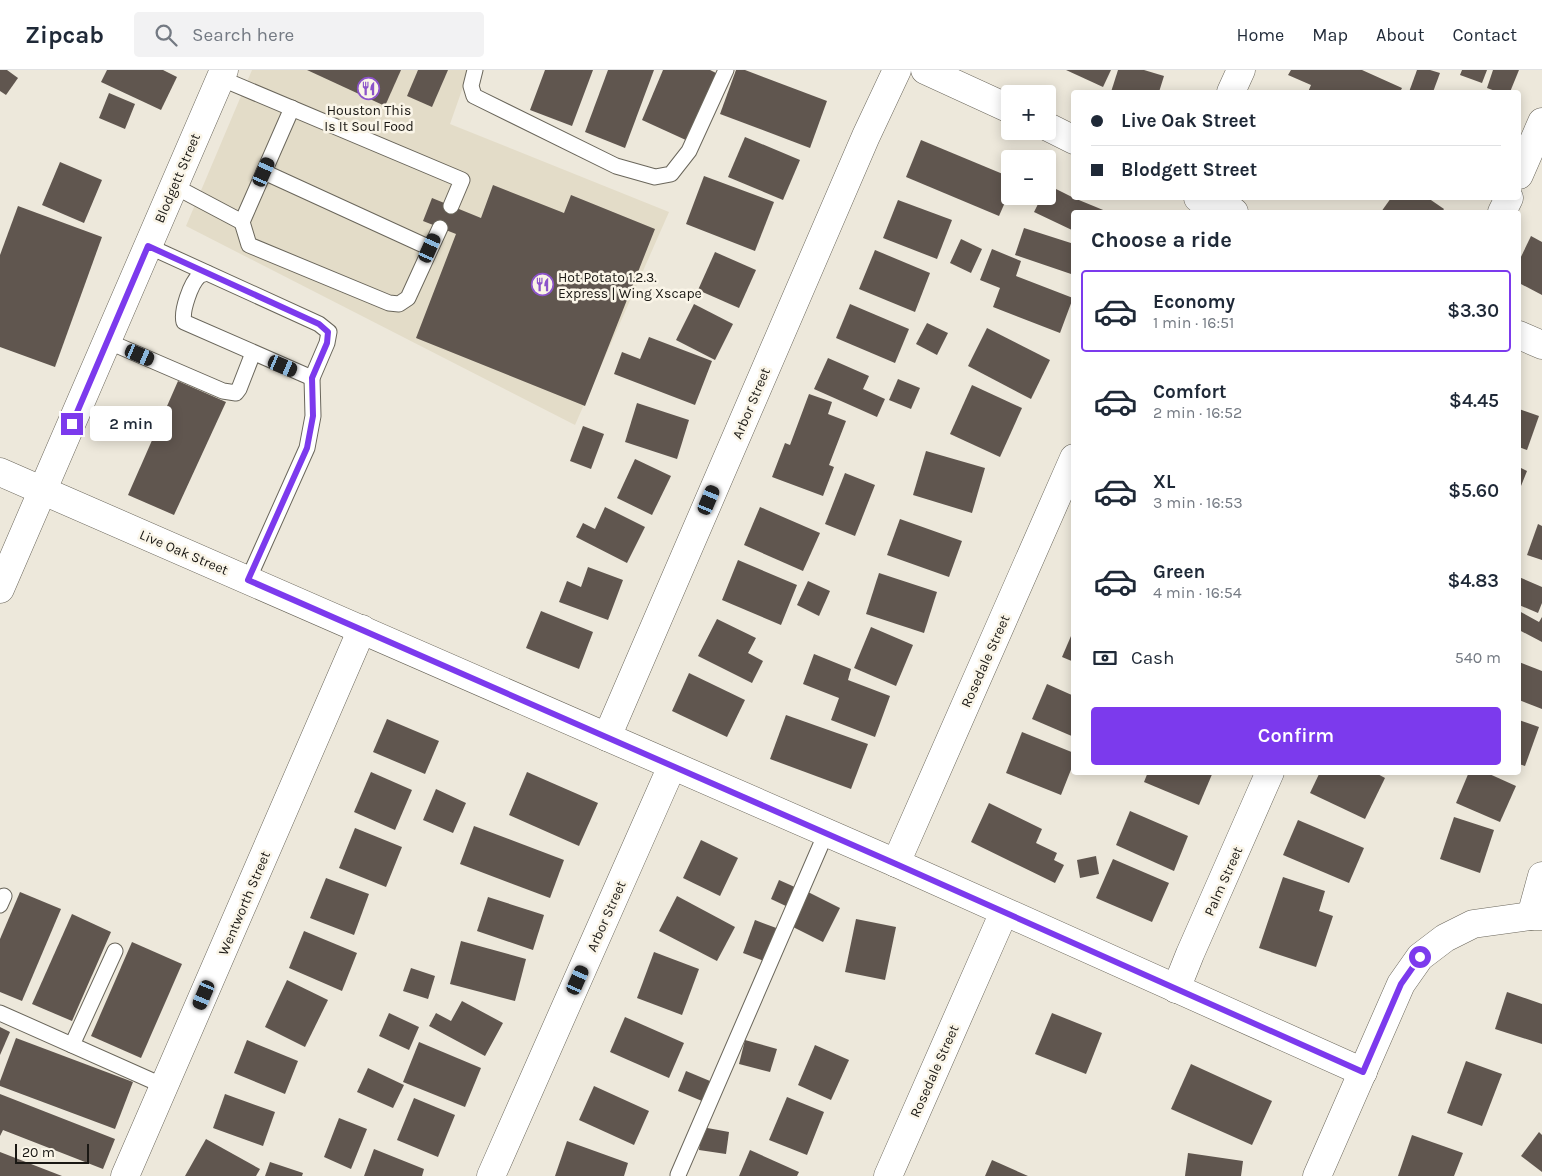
<!DOCTYPE html>
<html lang="en">
<head>
<meta charset="utf-8">
<style>
	:root { --surface:#fff; --page:#f2f2f3; --text:#1f2937; --muted:#747a83; --line:#e0e1e3; --accent:#7c3aed }
	body { margin:0; font-family:Karla,sans-serif; background:var(--page); color:var(--text); height:100vh; display:flex; flex-direction:column; font-size:19px; white-space:nowrap }
	* { box-sizing:border-box; margin:0 }
	p { font-size:16px; color:var(--muted) }
	.icon { flex:none; width:28px; height:28px; fill:none; stroke:currentColor; stroke-width:2; stroke-linecap:round; stroke-linejoin:round }
	.map { position:relative; flex:1; overflow:hidden }
	.side { position:absolute; left:1071px; top:140px; width:450px; height:565px; display:flex; flex-direction:column; background:var(--surface); border-radius:5px; box-shadow:0 2px 12px #0003 }
	.side>* { flex:none }
	.banner { position:absolute; left:1071px; top:20px; width:450px; height:110px; border-radius:5px; box-shadow:0 2px 12px #0003; display:grid; align-content:center; height:110px; padding:0 20px; background:var(--surface) }
	.controls { position:absolute; left:1001px; top:15px; display:grid; gap:10px }
	.controls a { display:grid; place-items:center; width:55px; height:55px; border-radius:5px; background:var(--surface); box-shadow:0 2px 12px #0003; font-size:25px }
	.scale { position:absolute; left:15px; bottom:12px; width:74px; box-sizing:border-box; padding-left:5px; border:2px solid #1a1814; border-top:0; font-size:14px; line-height:18px; white-space:nowrap; color:#1a1814; -webkit-text-stroke:4px #faf5e8; paint-order:stroke }
	.end { position:absolute; width:22px; height:22px; margin:-11px; border:6px solid #7c3aed; background:#fff; box-shadow:0 0 0 2px #fff }
	.from { border-radius:50% }
	.bubble { position:absolute; height:35px; border-radius:5px; background:var(--surface); box-shadow:0 2px 12px #0003; font-size:16px; font-weight:600; line-height:35px; text-align:center }
	.car { position:absolute; width:15px; height:30px; margin:-15px -8px; border-radius:6px; box-shadow:0 0 4px 1px #0007; background:linear-gradient(#222 24%,#8ab4d8 0 40%,#222 0 76%,#8ab4d8 0 86%,#222 0) }
	.banner b { display:flex; align-items:center; gap:18px; height:48px; font-size:19px }
	.banner b+b { border-top:1px solid var(--line) }
	.banner i { width:12px; height:12px; background:var(--text) }
	ul { padding:0; list-style:none }
	li { display:flex; align-items:center; gap:15px; height:82px; margin:0 10px 8px; padding:0 10px; border:2px solid transparent; border-radius:5px }
	li div { flex:1 }
	li b { display:block; font-size:19px }
	li em { font-style:normal; font-weight:600 }
	li.on { border-color:var(--accent) }
	li>.icon { width:45px; height:45px; stroke-width:1.5 }
	h2 { padding:0 20px; font-size:22px; line-height:60px }
	.pay { display:flex; align-items:center; gap:12px; height:55px; padding:0 20px; font-size:19px }
	.pay p { margin-inline-start:auto }
	.action { display:flex; gap:10px; margin-top:auto; padding:10px 20px }
	.action a { flex:1; height:58px; border-radius:5px; background:var(--accent); color:#fff; font-size:20px; font-weight:600; line-height:58px; text-align:center }
	header { display:flex; align-items:center; gap:30px; box-sizing:border-box; height:70px; padding:0 25px; background:var(--surface); border-bottom:1px solid var(--line) }
	header strong { font-size:24px }
	nav { display:flex; gap:28px; margin-inline-start:auto; font-size:18px }
	.search { width:350px; height:45px; background:var(--page); display:flex; align-items:center; gap:12px; box-sizing:border-box; padding:0 18px; border-radius:5px; color:var(--muted); font-size:19px }
	.map>svg:first-child { display:block }
</style>
</head>
<body>
<header>
<strong>Zipcab</strong>
<div class="search"><svg class="icon" aria-label="search" viewBox="0 0 24 24"><circle cx="10" cy="10" r="6"/><path d="M15 15l6 6"/></svg>Search here</div>
<nav><a>Home</a><a>Map</a><a>About</a><a>Contact</a></nav>
</header>
<div class="map">
<svg width="1542" height="1106" viewBox="0 0 1542 1106">
	<rect width="100%" height="100%" fill="#ede8db"/>
	<path fill="#e3dcc8" d="M252,0h217l-19,54 219,88 -94,213 -389,-199z"/>
	<g fill="#60564f">
		<path d="M0,0h7l11,8 -12,17 -6,-4z"/>
		<path d="M107,0h56l14,7 -16,33 -60,-28z"/>
		<path d="M307,0h94l-16,36z"/>
		<path d="M418,0h30l-16,37 -25,-11z"/>
		<path d="M545,0h48l-21,56 -42,-16z"/>
		<path d="M608,0h46l-29,78 -40,-16z"/>
		<path d="M663,0h47l8,4 -30,67 -46,-21z"/>
		<path d="M736,0h9l82,31 -17,47 -90,-34z"/>
		<path d="M1066,0h45l-8,17z"/>
		<path d="M1118,0h26l20,6 -5,16h-48z"/>
		<path d="M1291,0h71l40,18 -2,4h-92l3,-7 -23,-10z"/>
		<path d="M1417,0h13l10,3 -7,19h-24z"/>
		<path d="M1462,0h25l-5,13 -22,-8z"/>
		<path d="M1493,0h26l-9,22h-12l-11,-4z"/>
		<path d="M109,23l26,11 -10,25 -26,-11z"/>
		<path d="M745,67l55,23 -17,40 -55,-23z"/>
		<path d="M921,70l89,37v14l-11,25 -93,-39z"/>
		<path d="M60,92l42,18 -18,43 -42,-18z"/>
		<path d="M704,106l70,26 -19,49 -69,-27z"/>
		<path d="M493,115l71,28 7,-18 84,34 -70,177 -169,-68 40,-104 -33,-13 9,-23 49,20z"/>
		<path d="M1048,115l26,13 34,14h-34v19l-40,-19 5,-10 -13,-6h22z"/>
		<path d="M1391,128h37l16,11 -2,3h-61z"/>
		<path d="M898,130l54,20 -15,39 -54,-21z"/>
		<path d="M18,136l84,31 -47,130 -55,-20v-92z"/>
		<path d="M1024,158l50,16v31l-59,-20z"/>
		<path d="M1531,166l11,6v53l-23,-12v-22z"/>
		<path d="M961,169l21,10 -11,24 -21,-10z"/>
		<path d="M992,179l29,12 -5,15 57,22 -13,35 -67,-26 7,-19 -20,-8z"/>
		<path d="M875,180l55,23 -15,39 -56,-23z"/>
		<path d="M715,182l41,18 -17,38 -41,-18z"/>
		<path d="M694,234l39,20 -18,36 -39,-20z"/>
		<path d="M850,234l59,25 -14,34 -59,-25z"/>
		<path d="M927,253l21,10 -11,22 -21,-11z"/>
		<path d="M987,258l63,32 -19,39 -63,-33z"/>
		<path d="M649,267l63,24 -17,44 -81,-31 8,-22 18,7z"/>
		<path d="M828,288l41,18 -6,13 22,10 -8,18 -63,-28z"/>
		<path d="M898,309l22,9 -9,21 -22,-9z"/>
		<path d="M178,311l48,21 -52,113 -46,-20z"/>
		<path d="M972,315l50,23 -22,49 -50,-23z"/>
		<path d="M809,324l23,8 -4,12 18,7 -17,44 5,2 -11,29 -51,-19 13,-34 5,2z"/>
		<path d="M637,333l52,17 -12,39 -52,-17z"/>
		<path d="M1519,339l20,7 -12,34 -8,-3z"/>
		<path d="M583,356l21,8 -13,35 -21,-8z"/>
		<path d="M926,381l59,17 -13,45 -59,-18z"/>
		<path d="M635,389l36,17 -19,39 -35,-17z"/>
		<path d="M1519,397l8,4 -8,20z"/>
		<path d="M845,403l30,12 -20,51 -30,-12z"/>
		<path d="M605,437l40,20 -18,36 -51,-26 7,-14 12,6z"/>
		<path d="M760,437l60,26 -17,38 -59,-26z"/>
		<path d="M900,449l62,22 -13,36 -62,-22z"/>
		<path d="M1538,454l4,2v34l-15,-5z"/>
		<path d="M738,490l59,25 -16,40 -59,-25z"/>
		<path d="M588,497l35,13 -15,40 -49,-18 8,-21 14,6z"/>
		<path d="M879,503l58,19 -13,41 -58,-19z"/>
		<path d="M1519,507l23,10v16l-4,10 -19,-8z"/>
		<path d="M808,511l22,10 -11,25 -22,-11z"/>
		<path d="M541,541l52,21 -14,37 -53,-21z"/>
		<path d="M1519,541l20,11 3,-5v25l-23,-12z"/>
		<path d="M717,549l39,19 -8,15 15,8 -11,22 -54,-27z"/>
		<path d="M871,557l42,18 -17,41 -42,-18z"/>
		<path d="M1074,559v33l-12,-5z"/>
		<path d="M814,584l37,15 -3,11 42,16 -15,41 -44,-17 8,-22 -36,-14z"/>
		<path d="M1519,592l23,9v38l-23,-9z"/>
		<path d="M689,603l56,27 -18,37 -55,-26z"/>
		<path d="M1047,614l27,12v41l-42,-18z"/>
		<path d="M786,645l82,29 -17,45 -81,-30z"/>
		<path d="M387,649l52,22 -14,33 -52,-22z"/>
		<path d="M1519,650l20,7 -14,39 -6,-2z"/>
		<path d="M1022,662l52,21v9l-13,33 -55,-22z"/>
		<path d="M371,702l41,18 -17,40 -41,-18z"/>
		<path d="M527,702l71,31 -19,43 -70,-31z"/>
		<path d="M1148,702h65l-14,33 -55,-23z"/>
		<path d="M1320,702h54l11,6 -20,41 -55,-26z"/>
		<path d="M1469,702h16l31,14 -16,36 -44,-19z"/>
		<path d="M436,719l30,14 -13,30 -30,-13z"/>
		<path d="M989,733l53,26 -6,14 21,10 -3,7 10,5 -9,18 -84,-41z"/>
		<path d="M1130,741l58,25 -14,35 -58,-26z"/>
		<path d="M1454,747l40,13 -14,43 -40,-14z"/>
		<path d="M1298,750l66,28 -15,35 -66,-28z"/>
		<path d="M474,756l90,34 -14,38 -90,-34z"/>
		<path d="M355,758l47,19 -16,40 -47,-19z"/>
		<path d="M701,770l37,18 -18,38 -37,-18z"/>
		<path d="M1096,786l3,18 -19,4 -3,-18z"/>
		<path d="M1113,789l56,24 -17,39 -56,-24z"/>
		<path d="M1283,807l42,14 -6,20 14,5 -17,51 -57,-19z"/>
		<path d="M326,808l43,16 -15,41 -44,-17z"/>
		<path d="M779,810l18,8 -9,19 -17,-8z"/>
		<path d="M20,822l41,17 -39,92 -22,-9v-53z"/>
		<path d="M808,822l32,16 -17,34 -32,-16z"/>
		<path d="M677,826l58,31 -18,34 -58,-30z"/>
		<path d="M488,827l56,18 -11,35 -56,-19z"/>
		<path d="M72,844l39,18 -39,89 -40,-17z"/>
		<path d="M856,849l40,8 -11,53 -40,-8z"/>
		<path d="M755,850l24,9 -12,33 -24,-9z"/>
		<path d="M304,861l53,22 -15,38 -53,-23z"/>
		<path d="M461,871l65,18 -11,42 -65,-17z"/>
		<path d="M132,872l50,22 -41,94 -50,-22z"/>
		<path d="M654,882l45,17 -17,46 -45,-17z"/>
		<path d="M411,898l24,8 -7,23 -25,-8z"/>
		<path d="M287,910l41,20 -23,47 -40,-20z"/>
		<path d="M1507,922l35,12v40l-47,-15z"/>
		<path d="M462,931l41,22 -18,33 -56,-30 7,-13 15,8z"/>
		<path d="M389,943l30,14 -10,23 -30,-14z"/>
		<path d="M1052,943l50,20 -16,41 -51,-20z"/>
		<path d="M625,947l59,26 -15,35 -59,-26z"/>
		<path d="M0,957l10,5 -10,23z"/>
		<path d="M16,968l117,44 -18,47 -115,-43v-5z"/>
		<path d="M247,970l51,21 -13,33 -51,-21z"/>
		<path d="M745,970l32,9 -7,23 -31,-8z"/>
		<path d="M419,972l62,26 -16,39 -62,-25z"/>
		<path d="M815,975l34,15 -18,40 -33,-15z"/>
		<path d="M1466,991l36,13 -20,52 -35,-13z"/>
		<path d="M1191,994l81,37 -20,44 -81,-36z"/>
		<path d="M368,998l36,17 -11,23 -36,-16z"/>
		<path d="M686,1001l24,10 -8,20 -24,-10z"/>
		<path d="M594,1016l55,25 -15,34 -55,-25z"/>
		<path d="M0,1024l115,45 -12,30 -100,-39 -3,6z"/>
		<path d="M225,1024l50,18 -12,34 -50,-18z"/>
		<path d="M787,1027l37,15 -17,43 -38,-15z"/>
		<path d="M414,1028l41,17 -17,42 -41,-17z"/>
		<path d="M339,1048l28,11 -16,40 -27,-12z"/>
		<path d="M702,1057l27,5 -3,22 -27,-4z"/>
		<path d="M1539,1062l3,3v37l-21,-16z"/>
		<path d="M1412,1065l51,18 -9,23h-56z"/>
		<path d="M206,1069l54,30 -4,7h-71z"/>
		<path d="M567,1071l61,22 -4,13h-69z"/>
		<path d="M374,1079l50,20 -2,7h-58z"/>
		<path d="M750,1080l49,22 -2,4h-58z"/>
		<path d="M0,1082l62,24h-62z"/>
		<path d="M1188,1083l55,8 -2,15h-56z"/>
		<path d="M992,1090l36,16h-43z"/>
		<path d="M270,1092l33,11 -1,3h-37z"/>
	</g>
	<g fill="none" stroke-linecap="round" stroke-linejoin="round">
		<defs>
			<g id="lane">
				<path d="M475,0l-4,16 3,10 142,70 39,11 16,-3 18,-23 37,-81"/>
				<path d="M220,8l242,102 -11,26"/>
				<path d="M292,38l-50,114 7,23 140,58 10,1 9,-6 32,-70"/>
				<path d="M264,102l166,76"/>
				<path d="M174,116l68,36"/>
				<path d="M148,176l171,78 10,8 -2,11 -15,35 1,38 -6,32 -59,132"/>
				<path d="M207,203c-2,1 -5,1 -8,3 -8,7 -18,35 -15,46l128,56"/>
				<path d="M107,271l116,50 13,2 3,-4 14,-36"/>
				<path d="M0,835l4,-9"/>
				<path d="M0,943l164,73"/>
				<path d="M72,975l43,-94"/>
				<path d="M678,1105l148,-342"/>
			</g>
			<g id="street">
				<path d="M925,0l85,39"/>
				<path d="M1231,22l10,-22"/>
				<path d="M1048,57l26,13"/>
				<path d="M1519,105l23,-53"/>
				<path d="M1198,128l36,14"/>
				<path d="M1502,142l7,-14"/>
				<path d="M1519,265l23,10"/>
				<path d="M0,402l896,391 467,209"/>
				<path d="M607,667l259,-601 31,-66"/>
				<path d="M896,793l178,-405"/>
				<path d="M1531,846l11,-40"/>
				<path d="M1176,919l14,-35 80,-182"/>
				<path d="M125,1106l237,-547"/>
				<path d="M491,1106l181,-410"/>
				<path d="M888,1106l116,-264"/>
				<path d="M1317,1106l84,-192 19,-27 25,-19 28,-14 58,-8h11"/>
			</g>
			<path id="secondary" d="M0,519l224,-519"/>
		</defs>
		<use href="#lane" stroke="#6a665b" stroke-width="17"/>
		<use href="#street" stroke="#6a665b" stroke-width="29"/>
		<use href="#secondary" stroke="#6a665b" stroke-width="29"/>
		<use href="#lane" stroke="#fff" stroke-width="15"/>
		<use href="#street" stroke="#fff" stroke-width="28"/>
		<use href="#secondary" stroke="#fff" stroke-width="28"/>
	</g>
	<g fill="none" stroke-linecap="round" stroke-linejoin="round">
		<path stroke="#7c3aed" stroke-width="6" d="M72,354l76,-178 171,78 9,8 -1,11 -15,35 1,38 -6,32 -59,132 648,284 467,208 38,-88 19,-27"/>
	</g>
	<defs>
		<symbol id="restaurant-ring" viewBox="-11 -11 22 22"><circle r="9.5" fill="#faf5e8" stroke="#8c53ca" stroke-width="1.5"/><path d="M-5-6h1v4h1v-4h1v4h1v-4h1v5L-1.5 .5V6h-2V.5L-5-1ZM5-6V6H3V1.5H1.5Q1.5-4 5-6Z" fill="#8c53ca"/></symbol>
	</defs>
	<g fill-rule="evenodd">
		<use href="#restaurant-ring" x="356" y="6" width="25" height="25"/>
		<use href="#restaurant-ring" x="530" y="202" width="25" height="25"/>
	</g>
	<g text-anchor="middle" stroke-width="5" stroke-linejoin="round" paint-order="stroke">
		<g font-size="14" fill="#1a1814" stroke="#faf5e8">
			<text x="369" y="45">Houston This<tspan x="369" dy="16">Is It Soul Food</tspan></text>
			<text x="558" y="212" text-anchor="start">Hot Potato 1.2.3.<tspan x="558" dy="16">Express | Wing Xscape</tspan></text>
		</g>
		<g font-size="14" fill="#1a1814" stroke="#faf5e8">
			<text transform="translate(177 108) rotate(-67)" y="5">Blodgett Street</text>
			<text transform="translate(751 333) rotate(-67)" y="5">Arbor Street</text>
			<text transform="translate(184 482) rotate(23)" y="5">Live Oak Street</text>
			<text transform="translate(985 591) rotate(-66)" y="5">Rosedale Street</text>
			<text transform="translate(1223 811) rotate(-66)" y="5">Palm Street</text>
			<text transform="translate(244 833) rotate(-67)" y="5">Wentworth Street</text>
			<text transform="translate(606 846) rotate(-66)" y="5">Arbor Street</text>
			<text transform="translate(934 1001) rotate(-66)" y="5">Rosedale Street</text>
		</g>
	</g>
</svg>
<div class="controls">
<a>+</a>
<a>−</a>
</div>
<div class="scale">20 m</div>
<i class="end from" style="left:1420px;top:887px"></i>
<i class="end" style="left:72px;top:354px"></i>
<div class="bubble" style="left:90px;top:336px;width:82px">2 min</div>
<i class="car" style="left:264px;top:102px;rotate:24deg"></i>
<i class="car" style="left:430px;top:178px;rotate:24deg"></i>
<i class="car" style="left:140px;top:285px;rotate:113deg"></i>
<i class="car" style="left:283px;top:296px;rotate:113deg"></i>
<i class="car" style="left:709px;top:430px;rotate:23deg"></i>
<i class="car" style="left:578px;top:910px;rotate:24deg"></i>
<i class="car" style="left:204px;top:925px;rotate:203deg"></i>
<div class="banner">
<b><i class="from"></i>Live Oak Street</b>
<b><i></i>Blodgett Street</b>
</div>
<section class="side">
<h2>Choose a ride</h2>
<ul>
<li class="on"><svg class="icon" aria-label="car" viewBox="0 0 24 24"><path d="M5 17H2v-5l4-1 3-4h7l3 4 3 1v5h-3M9 17h6M6 11h13"/><circle cx="7" cy="17" r="2"/><circle cx="17" cy="17" r="2"/></svg><div><b>Economy</b><p>1 min · 16:51</p></div><em>$3.30</em></li>
<li><svg class="icon" aria-label="car" viewBox="0 0 24 24"><path d="M5 17H2v-5l4-1 3-4h7l3 4 3 1v5h-3M9 17h6M6 11h13"/><circle cx="7" cy="17" r="2"/><circle cx="17" cy="17" r="2"/></svg><div><b>Comfort</b><p>2 min · 16:52</p></div><em>$4.45</em></li>
<li><svg class="icon" aria-label="car" viewBox="0 0 24 24"><path d="M5 17H2v-5l4-1 3-4h7l3 4 3 1v5h-3M9 17h6M6 11h13"/><circle cx="7" cy="17" r="2"/><circle cx="17" cy="17" r="2"/></svg><div><b>XL</b><p>3 min · 16:53</p></div><em>$5.60</em></li>
<li><svg class="icon" aria-label="car" viewBox="0 0 24 24"><path d="M5 17H2v-5l4-1 3-4h7l3 4 3 1v5h-3M9 17h6M6 11h13"/><circle cx="7" cy="17" r="2"/><circle cx="17" cy="17" r="2"/></svg><div><b>Green</b><p>4 min · 16:54</p></div><em>$4.83</em></li>
</ul>
<div class="pay"><svg class="icon" aria-label="cash" viewBox="0 0 24 24"><path d="M3 7h18v10H3z"/><circle cx="12" cy="12" r="2"/></svg>Cash<p>540 m</p></div>
<div class="action"><a>Confirm</a></div>
</section>
</div>
</body>
</html>
